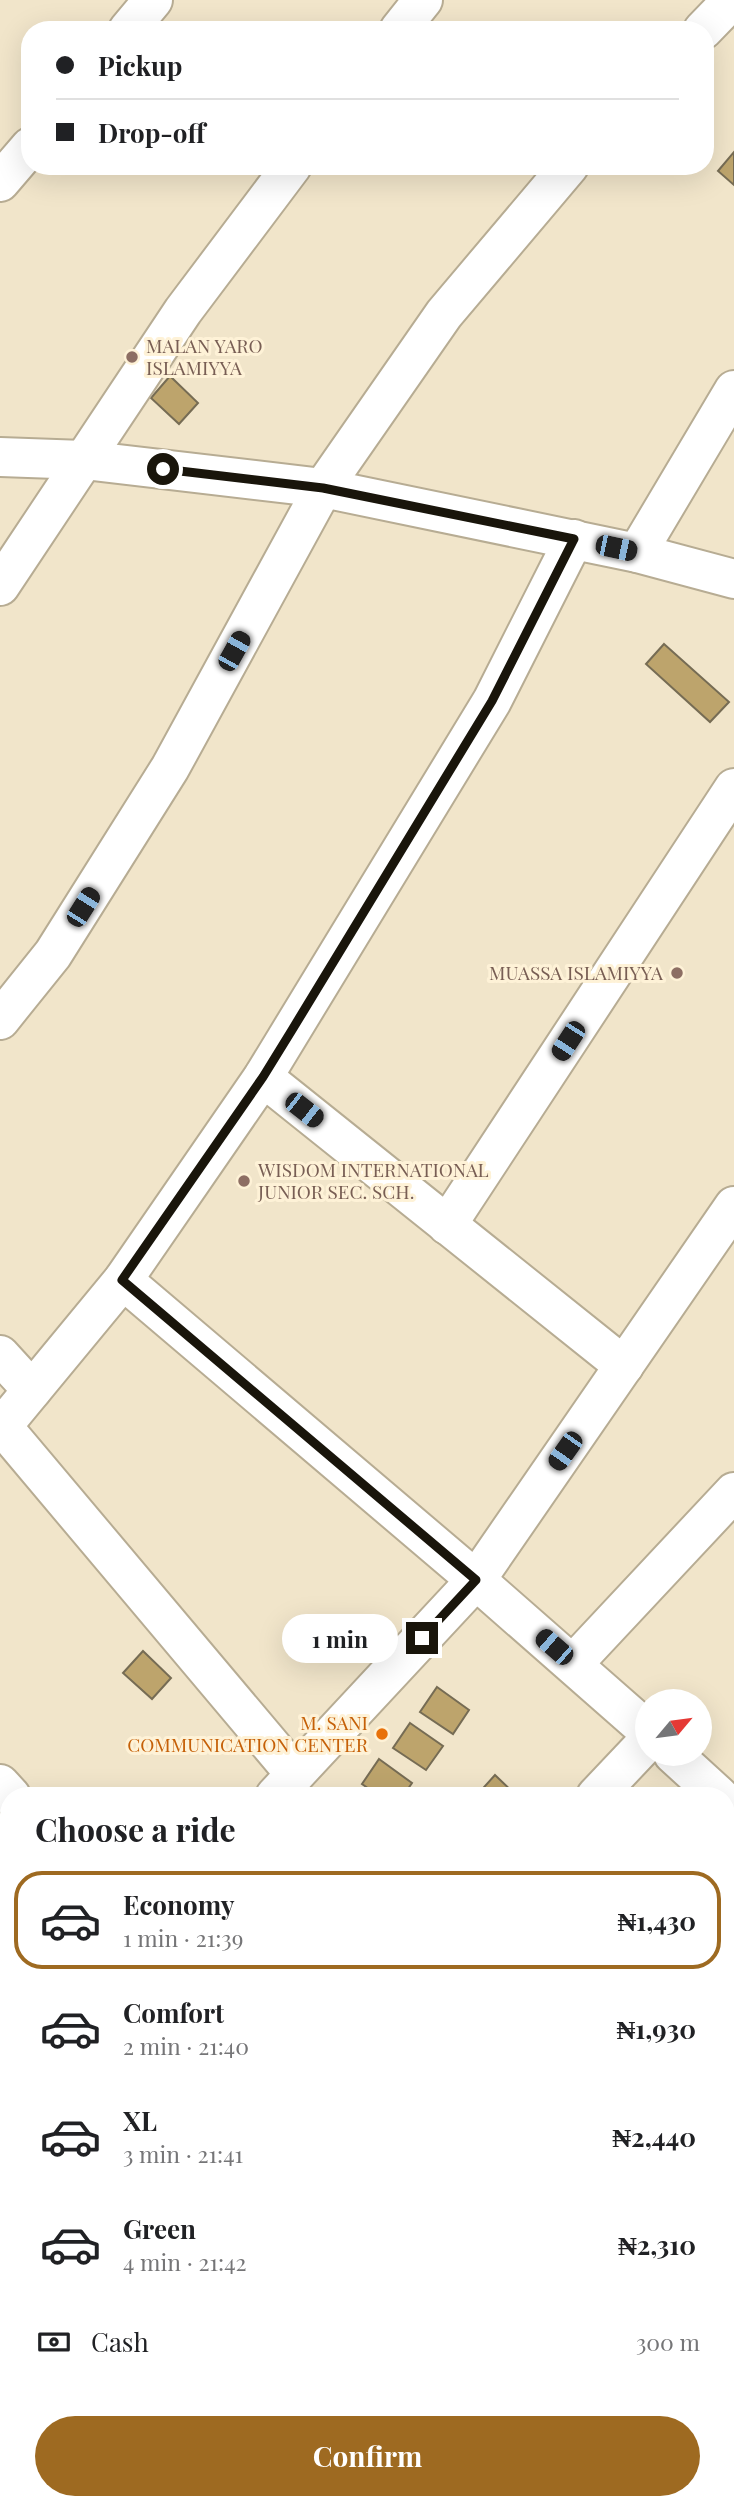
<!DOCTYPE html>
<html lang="en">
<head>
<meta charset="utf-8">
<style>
	:root { --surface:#fff; --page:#f6f6f6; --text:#202124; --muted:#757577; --line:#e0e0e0; --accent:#9e6a21 }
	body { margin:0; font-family:"Playfair Display",serif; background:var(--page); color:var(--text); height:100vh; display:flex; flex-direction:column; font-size:26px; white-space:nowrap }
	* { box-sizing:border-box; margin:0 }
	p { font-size:23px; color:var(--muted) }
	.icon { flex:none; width:38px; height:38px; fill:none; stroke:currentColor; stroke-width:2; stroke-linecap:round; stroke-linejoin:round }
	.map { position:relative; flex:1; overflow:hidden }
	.details { position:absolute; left:0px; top:1787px; width:735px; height:723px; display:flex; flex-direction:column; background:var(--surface); border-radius:28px 28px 0 0; box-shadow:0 7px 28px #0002 }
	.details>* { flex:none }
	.hud { position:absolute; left:21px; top:21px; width:693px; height:154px; border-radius:28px; box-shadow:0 7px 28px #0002; display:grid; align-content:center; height:154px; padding:0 35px; background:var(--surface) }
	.needle { width:46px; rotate:61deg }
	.fabs { position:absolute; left:635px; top:1689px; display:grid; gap:14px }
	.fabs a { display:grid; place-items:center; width:77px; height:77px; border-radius:50%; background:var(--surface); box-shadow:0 7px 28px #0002; font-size:35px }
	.end { position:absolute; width:32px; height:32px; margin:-16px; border:9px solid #19150b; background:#fff; box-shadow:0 0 0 4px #fff }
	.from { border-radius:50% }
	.bubble { position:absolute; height:49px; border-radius:24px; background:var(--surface); box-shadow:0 7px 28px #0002; font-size:23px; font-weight:700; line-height:49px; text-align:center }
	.car { position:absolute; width:21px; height:42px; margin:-21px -10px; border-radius:9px; box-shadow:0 0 5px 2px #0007; background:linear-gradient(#222 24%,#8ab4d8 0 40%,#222 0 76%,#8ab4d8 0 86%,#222 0) }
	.hud b { display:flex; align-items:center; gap:24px; height:66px; font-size:26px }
	.hud b+b { border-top:2px solid var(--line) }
	.hud i { width:18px; height:18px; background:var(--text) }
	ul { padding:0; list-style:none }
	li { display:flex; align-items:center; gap:21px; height:98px; margin:0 14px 10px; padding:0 21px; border:4px solid transparent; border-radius:28px }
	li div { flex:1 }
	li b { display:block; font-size:26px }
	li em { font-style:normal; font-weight:700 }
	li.current { border-color:var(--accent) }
	li>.icon { width:63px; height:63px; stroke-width:1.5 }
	h2 { padding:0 35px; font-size:32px; line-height:84px }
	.pay { display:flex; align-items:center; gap:18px; height:77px; padding:0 35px; font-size:26px }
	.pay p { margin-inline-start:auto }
	.button { display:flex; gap:14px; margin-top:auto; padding:14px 35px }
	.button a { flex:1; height:80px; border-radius:42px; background:var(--accent); color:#fff; font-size:28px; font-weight:700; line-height:80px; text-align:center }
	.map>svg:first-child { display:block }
</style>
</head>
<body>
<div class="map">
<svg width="734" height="2508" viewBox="0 0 734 2508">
	<rect width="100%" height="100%" fill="#f1e5ca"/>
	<g fill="#bda46c" stroke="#766c54" stroke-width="2">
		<path d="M734,152v33l-16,-14z"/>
		<path d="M170,376l28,27 -19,21 -28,-26z"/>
		<path d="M664,644l65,58 -19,20 -64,-58z"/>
		<path d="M143,1651l28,27 -19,21 -29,-26z"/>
		<path d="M437,1687l32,23 -16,24 -33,-22z"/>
		<path d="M410,1723l33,23 -17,24 -33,-22z"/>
		<path d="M379,1759l33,24 -9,13h-24l-17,-12z"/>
		<path d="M495,1775l22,21h-41z"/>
		<path d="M93,2501h3l8,7h-18z"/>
		<path d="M107,2501h38l-7,7h-24z"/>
	</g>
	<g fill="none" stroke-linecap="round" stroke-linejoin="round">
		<defs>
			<g id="minor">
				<path d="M128,30l25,-30"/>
				<path d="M399,30l24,-30"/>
				<path d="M703,30l29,-30"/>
				<path d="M0,182l30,-35"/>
				<path d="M0,457l84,3 239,28 314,65 97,26"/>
				<path d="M637,553l97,-163"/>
				<path d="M0,586l183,-275 109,-145"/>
				<path d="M0,1020l53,-66 117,-186 153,-280 121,-174 125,-148"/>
				<path d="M263,1077l361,289"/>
				<path d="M447,1225l287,-437"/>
				<path d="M123,1280l353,300 172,151"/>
				<path d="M0,1355l32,35"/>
				<path d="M2,1426l293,348"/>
				<path d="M0,1429l123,-149 140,-203 229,-376 82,-162"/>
				<path d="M573,1664l161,-172"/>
				<path d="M673,1754l46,42"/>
				<path d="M0,1784l11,12"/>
				<path d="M275,1796l201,-216 258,-374"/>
				<path d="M596,1796l52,-55"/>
				<path d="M0,2080l9,-9"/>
				<path d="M0,2136l9,8"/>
				<path d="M726,2217l8,-8"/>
				<path d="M0,2400l9,-10"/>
				<path d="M377,2501l7,7"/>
				<path d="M199,2508l6,-7"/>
				<path d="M469,2508l6,-7"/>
			</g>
		</defs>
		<use href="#minor" stroke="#b7ac93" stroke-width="42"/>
		<use href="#minor" stroke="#fff" stroke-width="38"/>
	</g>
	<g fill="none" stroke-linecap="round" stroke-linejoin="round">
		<path stroke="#19150b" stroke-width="9" d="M163,469l160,19 251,51 -82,162 -200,329 -29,47 -141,203 354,300 -54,58"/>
	</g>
	<g fill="#8d6e63" stroke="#fef2d7" stroke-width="2.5">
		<circle cx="132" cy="357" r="7"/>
		<circle cx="677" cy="973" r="7"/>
		<circle cx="244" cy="1181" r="7"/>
	</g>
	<circle fill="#e8710a" stroke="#fef2d7" stroke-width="2.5" cx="382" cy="1734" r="7"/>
	<g text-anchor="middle" stroke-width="6" stroke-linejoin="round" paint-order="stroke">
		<g font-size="19" fill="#785e54" stroke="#fef2d7" text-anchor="start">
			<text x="146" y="353">MALAN YARO<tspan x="146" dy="22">ISLAMIYYA</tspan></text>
			<text x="663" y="980" text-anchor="end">MUASSA ISLAMIYYA</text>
			<text x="258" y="1177">WISDOM INTERNATIONAL<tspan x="258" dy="22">JUNIOR SEC. SCH.</tspan></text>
		</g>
		<g font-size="19" fill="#c56008" stroke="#fef2d7" text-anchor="end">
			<text x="368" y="1730">M. SANI<tspan x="368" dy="22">COMMUNICATION CENTER</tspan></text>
		</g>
	</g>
</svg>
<div class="fabs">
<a><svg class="needle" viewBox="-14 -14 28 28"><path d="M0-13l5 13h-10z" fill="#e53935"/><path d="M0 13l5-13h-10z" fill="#757577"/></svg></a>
</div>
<i class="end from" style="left:163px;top:469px"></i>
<i class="end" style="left:422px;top:1638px"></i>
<div class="bubble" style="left:282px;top:1614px;width:116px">1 min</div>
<i class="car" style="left:616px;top:548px;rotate:102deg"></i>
<i class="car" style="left:234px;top:651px;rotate:29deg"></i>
<i class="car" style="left:83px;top:907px;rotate:32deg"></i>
<i class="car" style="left:568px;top:1041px;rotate:213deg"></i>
<i class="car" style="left:304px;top:1110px;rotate:128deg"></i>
<i class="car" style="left:565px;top:1451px;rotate:215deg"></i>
<i class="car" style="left:554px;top:1647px;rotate:311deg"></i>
<div class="hud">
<b><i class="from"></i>Pickup</b>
<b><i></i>Drop-off</b>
</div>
<section class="details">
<h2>Choose a ride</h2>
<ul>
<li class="current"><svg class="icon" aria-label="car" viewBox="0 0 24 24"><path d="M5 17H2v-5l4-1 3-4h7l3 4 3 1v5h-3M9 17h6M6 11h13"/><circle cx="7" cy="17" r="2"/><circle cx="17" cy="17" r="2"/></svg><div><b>Economy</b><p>1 min · 21:39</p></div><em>₦1,430</em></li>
<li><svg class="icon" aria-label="car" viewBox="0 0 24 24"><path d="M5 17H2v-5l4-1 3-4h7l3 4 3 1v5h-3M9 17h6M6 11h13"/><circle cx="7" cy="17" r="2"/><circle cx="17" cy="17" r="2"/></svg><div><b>Comfort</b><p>2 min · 21:40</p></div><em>₦1,930</em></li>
<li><svg class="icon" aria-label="car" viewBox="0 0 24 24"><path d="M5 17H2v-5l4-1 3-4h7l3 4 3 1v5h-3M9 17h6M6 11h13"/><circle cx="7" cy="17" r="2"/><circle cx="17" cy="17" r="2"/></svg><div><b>XL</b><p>3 min · 21:41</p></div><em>₦2,440</em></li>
<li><svg class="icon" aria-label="car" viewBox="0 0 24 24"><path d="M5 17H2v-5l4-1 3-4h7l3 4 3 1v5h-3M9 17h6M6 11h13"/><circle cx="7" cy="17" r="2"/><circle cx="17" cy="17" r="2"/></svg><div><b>Green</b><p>4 min · 21:42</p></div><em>₦2,310</em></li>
</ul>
<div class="pay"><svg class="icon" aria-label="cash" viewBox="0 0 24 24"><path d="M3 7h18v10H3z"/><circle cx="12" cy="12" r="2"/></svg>Cash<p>300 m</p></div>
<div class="button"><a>Confirm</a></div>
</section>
</div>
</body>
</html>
